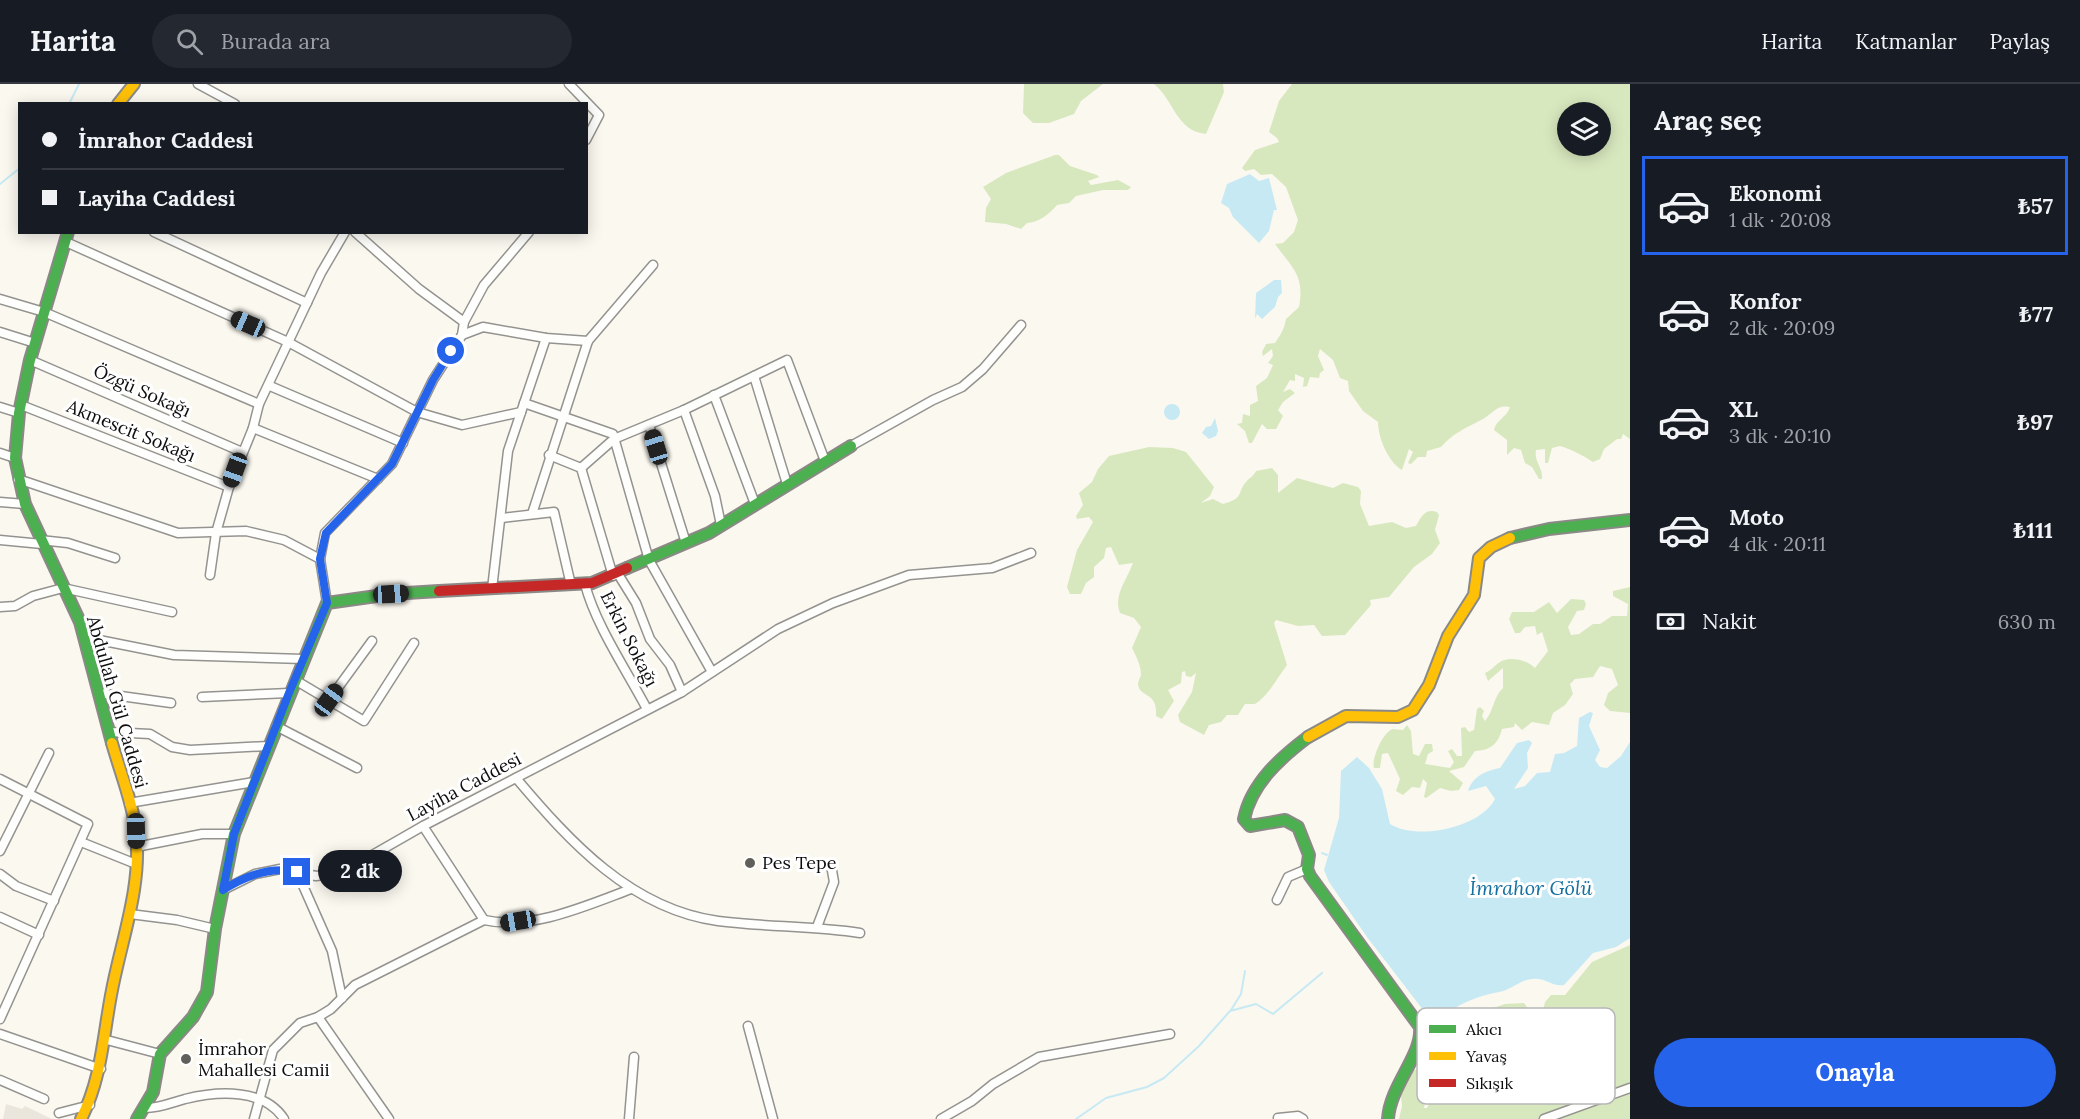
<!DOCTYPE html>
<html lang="tr">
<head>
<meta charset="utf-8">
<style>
	:root { --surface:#171b24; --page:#242831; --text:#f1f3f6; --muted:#9ea1a6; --line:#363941; --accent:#2563eb }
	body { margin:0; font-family:Lora,serif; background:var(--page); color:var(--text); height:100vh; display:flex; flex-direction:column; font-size:22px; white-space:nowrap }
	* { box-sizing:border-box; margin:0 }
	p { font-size:20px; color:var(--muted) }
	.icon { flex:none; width:33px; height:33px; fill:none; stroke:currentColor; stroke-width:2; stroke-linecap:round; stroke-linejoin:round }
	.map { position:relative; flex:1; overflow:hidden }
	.drawer { display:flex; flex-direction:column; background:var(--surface); width:450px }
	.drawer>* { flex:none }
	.hud { position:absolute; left:18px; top:18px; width:570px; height:132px; border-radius:0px; box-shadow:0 3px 15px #0003; display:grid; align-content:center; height:132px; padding:0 24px; background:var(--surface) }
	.controls { position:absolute; left:1557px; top:18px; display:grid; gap:12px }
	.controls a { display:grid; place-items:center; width:54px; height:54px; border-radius:50%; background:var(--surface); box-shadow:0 3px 15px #0003; font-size:30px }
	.end { position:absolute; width:27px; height:27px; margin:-14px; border:8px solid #2563eb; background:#fff; box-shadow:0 0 0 3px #fff }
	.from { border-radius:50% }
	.bubble { position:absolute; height:42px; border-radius:21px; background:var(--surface); box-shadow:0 3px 15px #0003; font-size:20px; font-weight:700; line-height:42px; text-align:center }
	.car { position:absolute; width:18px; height:36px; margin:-18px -9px; border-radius:8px; box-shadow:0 0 4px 2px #0007; background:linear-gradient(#222 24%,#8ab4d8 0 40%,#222 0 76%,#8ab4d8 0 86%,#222 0) }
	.hud b { display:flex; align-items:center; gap:21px; height:57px; font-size:22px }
	.hud b+b { border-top:2px solid var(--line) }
	.hud i { width:15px; height:15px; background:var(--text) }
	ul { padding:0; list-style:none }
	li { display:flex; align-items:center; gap:18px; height:99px; margin:0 12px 9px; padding:0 12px; border:3px solid transparent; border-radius:0px }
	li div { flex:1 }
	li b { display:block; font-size:22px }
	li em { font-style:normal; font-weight:700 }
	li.active { border-color:var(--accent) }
	li>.icon { width:54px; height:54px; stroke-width:1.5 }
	h2 { padding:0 24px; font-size:27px; line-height:72px }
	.pay { display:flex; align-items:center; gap:15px; height:66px; padding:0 24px; font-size:22px }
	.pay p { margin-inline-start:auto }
	.primary-button { display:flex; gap:12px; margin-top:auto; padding:12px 24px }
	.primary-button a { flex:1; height:69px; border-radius:36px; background:var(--accent); color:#fff; font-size:24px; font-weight:700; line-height:69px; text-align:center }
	header { display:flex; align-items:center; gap:36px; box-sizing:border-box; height:84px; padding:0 30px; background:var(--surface); border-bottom:2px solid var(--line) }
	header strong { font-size:28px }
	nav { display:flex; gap:33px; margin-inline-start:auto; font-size:21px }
	.search { width:420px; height:54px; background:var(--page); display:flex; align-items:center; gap:15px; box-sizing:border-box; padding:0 21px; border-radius:33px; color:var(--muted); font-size:22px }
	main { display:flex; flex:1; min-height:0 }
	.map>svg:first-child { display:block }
</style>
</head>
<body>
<header>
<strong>Harita</strong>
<div class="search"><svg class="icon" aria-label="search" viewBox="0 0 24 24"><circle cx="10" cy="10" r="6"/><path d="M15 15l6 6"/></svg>Burada ara</div>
<nav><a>Harita</a><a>Katmanlar</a><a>Paylaş</a></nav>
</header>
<main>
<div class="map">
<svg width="1630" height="1035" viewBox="0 0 1630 1035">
	<rect width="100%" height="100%" fill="#fbf8f0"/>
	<g fill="#d8e8be" fill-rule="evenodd">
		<path d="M1024,0h79l-22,17 -7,13 -25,9h-16l-10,-10z"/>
		<path d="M1154,0h69l1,8 -18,42c-30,-3 -32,-34 -52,-50z"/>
		<path d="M1292,0h338v355l-7,-5 -2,5h-4l-13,10 -4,10 -7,3c-11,-7 -20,-12 -33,-16l-8,2 -4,15h-3v-14l-9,1c-2,12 7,17 6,29h-3l-7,-12 -7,-4 -4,-13 -7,-2 -7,7v-15l-13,-10c2,-10 13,-13 16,-23 -13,-3 -18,7 -27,12 -17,9 -30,14 -42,28l-14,4 -1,6h-8l-7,7 -3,-1 5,-11 -4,-3 -7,21c-14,-8 -24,-33 -24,-48l-15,-11 -14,-20 -1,-10 -8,-3 -7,-18 -13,-11 -2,7 6,14 -4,3 -1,5 -9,-1 -3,9 -4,1 1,-9 -9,-4v7l-5,-1 -7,12 7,-3 5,4 -12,9 -5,8 5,6 -7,13h-9l-5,-5 -10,19h-3l-4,-12 -8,-7 5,-1 1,-9 7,2v-11l8,-4 -2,-15 11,-8 6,-13 -5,-2 5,-7 -1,-7 -9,7 -1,-4 4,-8 9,-1c6,-9 9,-13 11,-24l13,-12c6,-32 -7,-39 -24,-63l8,-1 11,-11 4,-12 -12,-33 -14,-13 -11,1 -7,-6 -9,2 -3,-3 13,-18 24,-8 -2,-4 -8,-6 10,-31zM1568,28h32v34h-32z"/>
		<path d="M1055,71h4l11,11 27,9 2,2 -11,4 3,4 27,-5 13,7 -3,3h-25l-27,6 -7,7 -12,2c-7,9 -20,18 -30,18l-6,6 -15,-5 -21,-2 1,-14 5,-9 -8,-12 23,-14z"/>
		<path d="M1149,363l24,1 13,4 28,35 -4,9 -9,7 12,-4 10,5c22,-6 14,-12 23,-22 4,-5 7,-5 10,-11l16,-3 6,7v18l19,-15 36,10 10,-5 15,4 3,4 -1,13 9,22 23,-4 14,6 10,-2c5,-9 9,-18 21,-14l2,3 -4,15 5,13 -8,11 -18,13 -25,30 -19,3 1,5 -26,30 -23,1 -8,-11 -16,1 -22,-6 -2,3 13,42c-10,13 -18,30 -32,39h-10l-7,11h-11l-6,7 -12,3 -5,10 -24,-13 -2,-7 14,-23 4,-19 -5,4 -5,-1 -1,-5 -3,1 -1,11 -13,7 6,11 -12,18 -6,-3c2,-25 -17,-18 -18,-32 0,-3 2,-6 3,-9 0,-10 -5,-19 -9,-27l9,-21 -7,-9 -14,-5c-7,-18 7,-33 13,-50l-14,2 -8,-18 -5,1 -2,10 -10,9v10l-8,6 -5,11h-11l-3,-7 10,-37 16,-28 -4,-5 -12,2 -1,-3 7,-11 -4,-12 13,-11 6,-13 11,-13z"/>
		<path d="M1630,503v126l-20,-2 -6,-6 4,-12 10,-8 -6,-16 -12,-3 -7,11 -18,2 -5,5 3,10 -8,11 -12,8 -4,12 -17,-3 -10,8 -7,-7 -1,4 -12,2c-4,16 -12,21 -27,22l-11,16 -15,4 14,12 -4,7 -8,1 -11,-3 -14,10 -2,-1 3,-14 -4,-4 -3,9 -8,-1 -9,8 -7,-4 4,-12 -12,-26 -6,1 -2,14h-6c-3,-8 9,-37 19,-39 3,0 7,1 10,1l4,-5 4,6 2,23 6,2 6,-12h7l1,7 -5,3 -3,10 25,4 4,-6 -6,-11 4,-2 5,7h5l-1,-28 4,-1 4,5 5,-2 3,-21 3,-2 4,4 -2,5 3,5c9,-10 8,-24 18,-33v-20l-15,13 -3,-8c7,-3 10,-8 15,-11 10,-6 28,-2 35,6l13,-17 -6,-19 -5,3 -2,-9 -10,1 -5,6h-5l-6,-14 3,-7h22l15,-10 8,11 14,-14 13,1 2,4 -2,6 -7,1 -9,16 3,8 8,-1 14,-10h7l12,-8h15l1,-12 -15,-8v-5z"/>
		<path d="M1630,861v174h-231l3,-13 -2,-19 9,-8 2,-9 12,-1 -2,13 6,6 -3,20h3l3,-7 14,-9 -1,-13 -9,-7 -4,-19 9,-12 14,-10 6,-10 15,6 13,-8v-9l18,-6 19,-1 11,15 6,1 4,-17 6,-7h14l27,-33z"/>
	</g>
	<path fill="#ebe6dc" d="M6,1020l16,5 3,-3 27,13h-49z"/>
	<g fill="#c7e9f4">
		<path d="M1250,90l9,7 10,-3 8,32h-3l-5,21 -10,12 -26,-26 -4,-9 -8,-5 6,-19z"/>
		<path d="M1274,196h7l1,13 -4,4 -3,10 -13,12 -5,-5 -2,5 1,-26z"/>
		<circle cx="1172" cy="328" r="8"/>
		<path d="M1215,334l3,13 -2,5 -7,3 -7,-6 4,-6 5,-1z"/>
		<path d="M1590,628l3,1 -4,13 11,24 -5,10 5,7 7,1 14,-12 9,-14v196l-14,9 -23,6 -29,32c-10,2 -16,-5 -26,-6 -15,-2 -26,11 -39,13 -27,5 -45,14 -65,32l-67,-87 -38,-55 -5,-12 15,-52 2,-47 16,-14 12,11 13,21 8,35c27,17 90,4 105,-25l-9,-13 -18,5c5,-15 17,-20 32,-23l17,-25 12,-3 3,3 -5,10 1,15 -14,21 11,-3 12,-13 13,-1 5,-18 9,-1 13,-7 2,-28z"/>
	</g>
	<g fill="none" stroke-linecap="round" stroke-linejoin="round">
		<g stroke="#c7e9f4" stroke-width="2">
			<path d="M69,20l10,-20"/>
			<path d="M0,100l20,-16"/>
			<path d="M1322,769l5,2"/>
			<path d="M1231,926l10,-16 4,-23"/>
			<path d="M1076,1035l30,-21 41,-11 17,-9 35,-32 31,-35 26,-7 17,10 49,-41"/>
		</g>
		<defs>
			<g id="street">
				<path d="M198,0l37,20"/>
				<path d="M569,0l30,31 -13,25"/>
				<path d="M154,148l153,71"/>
				<path d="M355,148l64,57 45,33"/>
				<path d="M66,158l222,100 129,70 45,13 59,-13"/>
				<path d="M0,215l44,13 215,92"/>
				<path d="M0,248l35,11"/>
				<path d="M462,251l21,-8 63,11 42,3"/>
				<path d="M30,276l212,92"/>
				<path d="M754,292l33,108"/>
				<path d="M270,302l133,57"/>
				<path d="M714,311l41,109"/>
				<path d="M524,319l89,31 36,126 63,112"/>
				<path d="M21,321l208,82"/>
				<path d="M0,323l19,6"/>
				<path d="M684,326l31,86 6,29"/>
				<path d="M649,341l37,118"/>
				<path d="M253,344l125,51"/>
				<path d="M851,362l82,-46 29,-13 21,-18 38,-44"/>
				<path d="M0,369l15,5"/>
				<path d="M549,371l32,13 32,108"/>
				<path d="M581,384l33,-29 70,-29 103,-50 38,101"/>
				<path d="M18,395l160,54 68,-2 38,9 36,19"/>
				<path d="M0,418l25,2"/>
				<path d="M532,430l56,-173 65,-76"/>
				<path d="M502,434l52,-6 17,73"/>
				<path d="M0,456l42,4"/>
				<path d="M40,456l28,3 47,15"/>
				<path d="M618,490l18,29 14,36 20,26 12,27"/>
				<path d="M210,491l6,-42 13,-46 24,-59 6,-24 62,-131 24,-41"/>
				<path d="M585,500c10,40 42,87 62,125"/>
				<path d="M492,505l16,-138 38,-113"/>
				<path d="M327,519l-7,-44 5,-26 67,-69 41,-84 29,-45 2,-13 20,-37 45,-53"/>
				<path d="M0,523l15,-1 18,-10 30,-8 109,24"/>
				<path d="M84,553l90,18 129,4"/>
				<path d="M295,596l69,41 50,-78"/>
				<path d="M99,609l72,10"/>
				<path d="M202,613l87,-4"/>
				<path d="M329,616l43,-59"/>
				<path d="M276,642l81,42"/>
				<path d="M110,648l40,2 22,13 18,3 78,-4"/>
				<path d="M516,694c54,64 115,131 202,143 47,6 95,5 142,12"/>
				<path d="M0,695l88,45 -88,195"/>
				<path d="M129,719l125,-21"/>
				<path d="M423,742l61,94"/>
				<path d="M81,758l55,22"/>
				<path d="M136,763l66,-13h32"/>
				<path d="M0,767l49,-98"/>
				<path d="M297,788l35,79 10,47"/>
				<path d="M0,790l16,12 38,15"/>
				<path d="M223,806l32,-16 25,-5 36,7 25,-3 82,-47 259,-134 96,-63 55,-26 76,-28 83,-7 39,-15"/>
				<path d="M1277,816l11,-23 19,-8"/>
				<path d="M130,830l47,6 38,9"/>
				<path d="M0,833l39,18"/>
				<path d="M817,843l17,-45 -3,-17"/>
				<path d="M318,933l71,102"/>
				<path d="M748,942l25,93"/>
				<path d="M0,950l101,35"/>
				<path d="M103,955l57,15"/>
				<path d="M0,996l44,19"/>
				<path d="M145,1024c16,0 25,-5 40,-9 33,-8 79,-11 99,20"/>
				<path d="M59,1029l31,-8"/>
				<path d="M1278,1034l20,-2 5,3"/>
				<path d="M254,1035l19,-69 27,-27 18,-6 13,-8 24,-24 129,-65c47,11 104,-15 147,-31"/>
				<path d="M629,1035l5,-62"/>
				<path d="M941,1035l31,-18 21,-17 46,-27 131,-23"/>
				<path d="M1544,1035l86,-31"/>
			</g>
			<g id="fast">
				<path d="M68,148l-38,128 -11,53 -4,45 10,46 55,118 32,121"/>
				<path d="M1510,454l39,-9 81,-9"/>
				<path d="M627,484l82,-35 142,-87"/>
				<path d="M1308,653c-28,21 -57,47 -64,82l6,7 35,-6 13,7 11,28 -2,14 3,7 110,151c3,28 -30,58 -32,92"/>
				<path d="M137,1035l16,-27 7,-38 33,-37 14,-25 8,-63 19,-95 93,-231 64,-9 48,-3"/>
			</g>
			<g id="slow">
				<path d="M118,20l16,-20"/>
				<path d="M1308,653l38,-21 52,1 15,-7 16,-25 19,-49 26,-41 5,-37 12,-11 19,-9"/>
				<path d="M81,1035c21,-41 22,-84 31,-129 10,-52 30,-104 24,-158 -3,-29 -16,-60 -24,-89"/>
			</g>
			<path id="jam" d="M439,507l153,-8 35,-15"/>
		</defs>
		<use href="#street" stroke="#94938f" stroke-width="11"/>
		<use href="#fast" stroke="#8b8986" stroke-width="14"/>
		<use href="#slow" stroke="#8b8986" stroke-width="14"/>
		<use href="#jam" stroke="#8b8986" stroke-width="14"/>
		<use href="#street" stroke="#fefefd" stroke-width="8"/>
		<use href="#fast" stroke="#4caf50" stroke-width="10"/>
		<use href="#slow" stroke="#ffc107" stroke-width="10"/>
		<use href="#jam" stroke="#c62828" stroke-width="10"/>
	</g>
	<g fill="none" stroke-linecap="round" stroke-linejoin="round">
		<path stroke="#2563eb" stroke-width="8" d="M297,788c-26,-6 -52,4 -74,18l11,-56 55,-141 38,-90 -7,-44 6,-26 66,-69 41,-84 18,-29"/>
	</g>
	<g fill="#605f5c" stroke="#fff" stroke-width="2">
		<circle cx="750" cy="779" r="6"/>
		<circle cx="186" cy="975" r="6"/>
	</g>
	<g text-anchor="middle" stroke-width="6" stroke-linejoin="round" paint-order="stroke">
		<g font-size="18" fill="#0d0d0d" stroke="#fff">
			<text transform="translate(142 307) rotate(24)" y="6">Özgü Sokağı</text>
			<text transform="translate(131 347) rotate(22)" y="6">Akmescit Sokağı</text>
			<text transform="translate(629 555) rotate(63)" y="6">Erkin Sokağı</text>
			<text transform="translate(117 618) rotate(74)" y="6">Abdullah Gül Caddesi</text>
			<text transform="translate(464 703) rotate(-28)" y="6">Layiha Caddesi</text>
		</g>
		<g font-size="18" fill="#0d0d0d" stroke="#fff" text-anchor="start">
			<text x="762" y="785">Pes Tepe</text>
			<text x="198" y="971">İmrahor<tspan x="198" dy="21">Mahallesi Camii</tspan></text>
		</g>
		<g font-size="20" font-style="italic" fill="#15709f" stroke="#fff">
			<text x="1531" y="811">İmrahor Gölü</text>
		</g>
	</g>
	<rect x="1417" y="924" width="198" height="96" rx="9" fill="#fff" stroke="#b6b6b6" stroke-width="1.5"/>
	<rect x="1429" y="941" width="27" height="8" fill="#4caf50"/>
	<rect x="1429" y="968" width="27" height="8" fill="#ffc107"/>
	<rect x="1429" y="995" width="27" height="8" fill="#c62828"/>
	<g font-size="16" fill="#0d0d0d">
		<text x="1466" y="951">Akıcı</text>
		<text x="1466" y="978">Yavaş</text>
		<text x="1466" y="1005">Sıkışık</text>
	</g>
</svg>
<div class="controls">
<a><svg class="icon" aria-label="layers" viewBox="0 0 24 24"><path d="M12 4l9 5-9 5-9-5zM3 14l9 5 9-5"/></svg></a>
</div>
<i class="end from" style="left:451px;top:267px"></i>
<i class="end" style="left:297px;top:788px"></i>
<div class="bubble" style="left:318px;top:766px;width:84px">2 dk</div>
<i class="car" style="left:248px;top:240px;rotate:294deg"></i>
<i class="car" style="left:656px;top:363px;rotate:343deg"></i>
<i class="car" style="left:235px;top:386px;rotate:200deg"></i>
<i class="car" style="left:391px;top:510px;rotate:87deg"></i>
<i class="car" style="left:329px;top:616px;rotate:36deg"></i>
<i class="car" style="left:136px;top:747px;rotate:179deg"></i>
<i class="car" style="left:518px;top:837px;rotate:260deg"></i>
<div class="hud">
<b><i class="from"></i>İmrahor Caddesi</b>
<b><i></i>Layiha Caddesi</b>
</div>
</div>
<section class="drawer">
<h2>Araç seç</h2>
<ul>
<li class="active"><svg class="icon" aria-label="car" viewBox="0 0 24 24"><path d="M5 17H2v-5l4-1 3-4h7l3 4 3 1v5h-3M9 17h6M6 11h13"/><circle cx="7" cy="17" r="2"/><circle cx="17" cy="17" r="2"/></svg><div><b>Ekonomi</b><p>1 dk · 20:08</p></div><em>₺57</em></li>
<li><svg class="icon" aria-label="car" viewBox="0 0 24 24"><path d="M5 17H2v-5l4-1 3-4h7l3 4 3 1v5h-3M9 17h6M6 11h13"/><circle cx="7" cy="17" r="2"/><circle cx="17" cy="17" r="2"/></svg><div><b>Konfor</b><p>2 dk · 20:09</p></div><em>₺77</em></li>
<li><svg class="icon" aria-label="car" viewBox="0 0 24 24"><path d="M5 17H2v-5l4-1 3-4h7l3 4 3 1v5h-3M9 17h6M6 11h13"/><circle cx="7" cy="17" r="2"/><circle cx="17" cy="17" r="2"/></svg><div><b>XL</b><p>3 dk · 20:10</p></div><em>₺97</em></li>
<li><svg class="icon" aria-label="car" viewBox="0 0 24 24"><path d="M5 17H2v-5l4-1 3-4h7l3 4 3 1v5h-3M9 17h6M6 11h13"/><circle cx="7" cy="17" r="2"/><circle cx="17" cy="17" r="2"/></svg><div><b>Moto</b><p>4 dk · 20:11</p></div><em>₺111</em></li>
</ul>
<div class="pay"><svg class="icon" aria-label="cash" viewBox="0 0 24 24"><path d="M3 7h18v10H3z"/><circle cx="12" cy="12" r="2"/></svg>Nakit<p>630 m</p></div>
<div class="primary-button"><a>Onayla</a></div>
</section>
</main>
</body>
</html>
